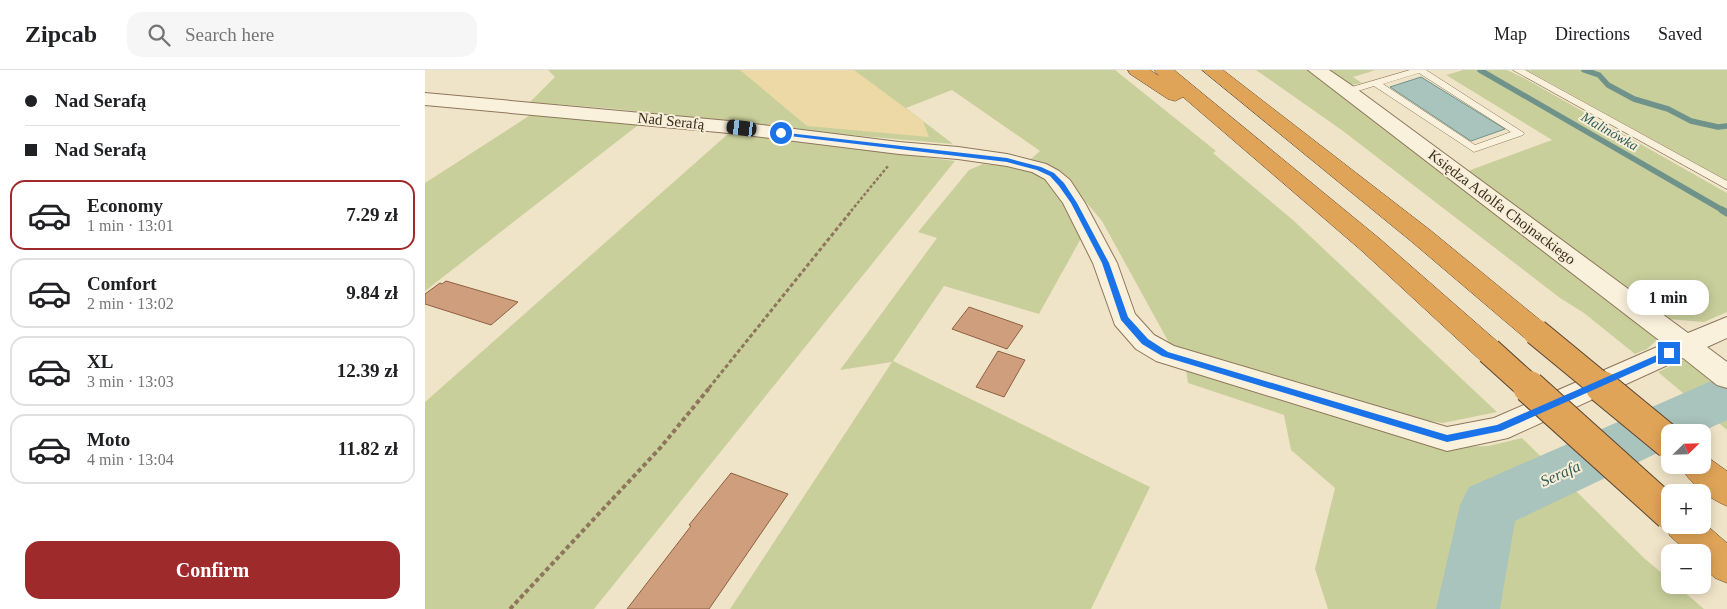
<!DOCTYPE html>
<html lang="en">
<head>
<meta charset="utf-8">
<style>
	:root { --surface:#fff; --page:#f6f6f6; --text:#202124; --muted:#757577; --line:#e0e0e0; --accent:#9e2a2b }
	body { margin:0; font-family:"Times New Roman",serif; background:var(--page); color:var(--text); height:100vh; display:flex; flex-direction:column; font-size:19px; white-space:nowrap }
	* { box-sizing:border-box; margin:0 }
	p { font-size:16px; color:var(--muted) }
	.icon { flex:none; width:28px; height:28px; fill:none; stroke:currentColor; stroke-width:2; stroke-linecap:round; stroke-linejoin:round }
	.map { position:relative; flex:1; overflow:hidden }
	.drawer { display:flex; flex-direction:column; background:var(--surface); width:425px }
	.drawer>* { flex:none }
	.guide { display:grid; align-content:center; height:110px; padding:0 25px; background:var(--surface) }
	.needle { width:32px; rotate:67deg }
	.controls { position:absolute; left:1236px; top:354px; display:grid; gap:10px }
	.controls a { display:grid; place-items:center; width:50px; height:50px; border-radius:10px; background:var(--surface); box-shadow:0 2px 12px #0003; font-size:25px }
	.end { position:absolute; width:22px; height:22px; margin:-11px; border:6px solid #1a73e8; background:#fff; box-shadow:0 0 0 2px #fff }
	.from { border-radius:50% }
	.bubble { position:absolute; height:35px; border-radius:15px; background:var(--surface); box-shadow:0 2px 12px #0003; font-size:16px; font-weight:800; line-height:35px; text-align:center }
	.car { position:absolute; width:15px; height:30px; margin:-15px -8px; border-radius:6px; box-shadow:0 0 4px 1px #0007; background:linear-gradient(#222 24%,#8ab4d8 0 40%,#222 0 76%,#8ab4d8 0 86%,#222 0) }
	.guide b { display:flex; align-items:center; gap:18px; height:48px; font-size:19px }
	.guide b+b { border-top:1px solid var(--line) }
	.guide i { width:12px; height:12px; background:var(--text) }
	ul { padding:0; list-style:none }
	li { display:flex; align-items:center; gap:15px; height:70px; margin:0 10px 8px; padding:0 15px; border:2px solid var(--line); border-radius:15px }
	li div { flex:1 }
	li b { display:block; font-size:19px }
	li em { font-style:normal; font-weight:800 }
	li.current { border-color:var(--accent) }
	li>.icon { width:45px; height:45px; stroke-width:1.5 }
	.action { display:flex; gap:10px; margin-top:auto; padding:10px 25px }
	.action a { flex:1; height:58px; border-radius:15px; background:var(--accent); color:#fff; font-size:20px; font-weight:800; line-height:58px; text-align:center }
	header { display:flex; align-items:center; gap:30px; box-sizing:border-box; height:70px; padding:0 25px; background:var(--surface); border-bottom:1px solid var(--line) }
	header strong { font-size:24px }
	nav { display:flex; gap:28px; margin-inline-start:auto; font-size:18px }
	.search { width:350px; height:45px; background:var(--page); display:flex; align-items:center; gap:12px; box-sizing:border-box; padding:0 18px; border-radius:15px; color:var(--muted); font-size:19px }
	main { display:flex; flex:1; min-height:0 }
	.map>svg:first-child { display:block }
</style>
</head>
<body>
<header>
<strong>Zipcab</strong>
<div class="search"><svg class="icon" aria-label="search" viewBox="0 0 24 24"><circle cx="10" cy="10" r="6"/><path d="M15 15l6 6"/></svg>Search here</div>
<nav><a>Map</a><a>Directions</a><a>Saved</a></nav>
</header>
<main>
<section class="drawer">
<div class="guide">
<b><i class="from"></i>Nad Serafą</b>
<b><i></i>Nad Serafą</b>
</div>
<ul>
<li class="current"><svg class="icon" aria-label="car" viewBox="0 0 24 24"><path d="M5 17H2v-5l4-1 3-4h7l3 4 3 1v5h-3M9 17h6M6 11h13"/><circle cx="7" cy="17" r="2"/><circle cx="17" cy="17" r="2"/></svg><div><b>Economy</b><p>1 min · 13:01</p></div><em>7.29 zł</em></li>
<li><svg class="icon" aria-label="car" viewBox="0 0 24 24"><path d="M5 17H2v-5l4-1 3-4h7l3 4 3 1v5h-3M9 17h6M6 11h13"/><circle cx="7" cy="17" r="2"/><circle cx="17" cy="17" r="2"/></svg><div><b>Comfort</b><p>2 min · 13:02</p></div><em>9.84 zł</em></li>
<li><svg class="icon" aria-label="car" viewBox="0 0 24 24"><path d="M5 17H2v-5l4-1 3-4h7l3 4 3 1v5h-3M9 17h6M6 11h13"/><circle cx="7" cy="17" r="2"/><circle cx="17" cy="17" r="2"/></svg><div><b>XL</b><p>3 min · 13:03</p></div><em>12.39 zł</em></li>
<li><svg class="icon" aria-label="car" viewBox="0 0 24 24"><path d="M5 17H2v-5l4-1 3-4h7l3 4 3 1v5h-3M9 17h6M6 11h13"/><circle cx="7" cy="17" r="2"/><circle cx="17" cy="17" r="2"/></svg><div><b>Moto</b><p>4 min · 13:04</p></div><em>11.82 zł</em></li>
</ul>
<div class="action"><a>Confirm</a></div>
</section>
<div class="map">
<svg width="1302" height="539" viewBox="0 0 1302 539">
	<rect width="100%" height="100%" fill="#f0e4c8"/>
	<g fill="#c9cf9b">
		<path d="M123,0h567l101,81 -3,2 81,68 203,191 -54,11 -47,-7 -223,-66 -71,-129 -40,-47 -31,-15 9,-8 -88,-61 -46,18 47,36 -150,-13 -187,-22 -86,-7 25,-25z"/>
		<path d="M831,0h51l337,252 13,18 -10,9 -12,5 -51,-41 -24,-15 -217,-167z"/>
		<path d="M902,0h49l-23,7 9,6 -11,2z"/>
		<path d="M1038,0h44l17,8 203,115v119l-23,10 -36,-3 -200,-148 84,-31 -106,-65z"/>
		<path d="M1101,0h201v111l-175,-97z"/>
		<path d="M107,44l110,8 -217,169v-108z"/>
		<path d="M304,63l226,28 -361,448h-169v-207z"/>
		<path d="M558,94l39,4 26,9 36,56 -45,81 -95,-28 -51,75 257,126 -59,122h-361l162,-247 -52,8 97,-132 -19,-6 51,-62z"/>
		<path d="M1259,290l43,34v36l-69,-58z"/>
		<path d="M760,294l267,83 36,-1 34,-8 122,120 26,22v5h6l28,24h-376l-13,-40 20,-81 -44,-38 -7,-35 -96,-32z"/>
	</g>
	<path fill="#ecd9a5" d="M315,0h114l69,51 6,16 -122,-11z"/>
	<path fill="#a9c4bc" stroke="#6f938a" d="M996,7l84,52 -34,12 -81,-54z"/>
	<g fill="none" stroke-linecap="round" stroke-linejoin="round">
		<g stroke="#6f938a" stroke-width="5.5">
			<path d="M1055,0l244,141"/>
			<path d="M1159,0l15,5 9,10 26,14 34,10 23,12 27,6 9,-1"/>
		</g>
		<path stroke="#6f938a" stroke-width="7" d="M1297,140l5,3"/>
		<path fill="#a9c4bc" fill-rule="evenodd" d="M1302,306v44l-26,12h-31v15l-155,74 -15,88h-64l24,-104 9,-18 240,-105z"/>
	</g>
	<g fill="#cf9f7d" stroke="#8d5f41">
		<path d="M21,211l72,21 -27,23 -66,-21v-10l15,-11 2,1z"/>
		<path d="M544,237l54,19 -16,23 -55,-20z"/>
		<path d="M573,281l27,9 -21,37 -28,-10z"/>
		<path d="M306,403l57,21 -79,115h-82l64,-83 -2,-1z"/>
	</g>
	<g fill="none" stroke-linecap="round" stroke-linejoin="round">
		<defs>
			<g id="lane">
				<path d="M985,0h16l98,63 -1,2 -49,17 -100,-66 -26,8 -5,-3 2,-2zM994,3l92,59 -36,13 -92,-61z"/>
				<path d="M1088,0h12l202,111v8z"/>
			</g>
			<path id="street" d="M883,0h21l25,17 334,246 39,-16v21l-20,9 20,15v26l-10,-3 -34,-27 -175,80 -61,13 -291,-90 -20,-12 -21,-24 -22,-62 -30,-60 -18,-24 -13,-7 -25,-6 -49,-7 -59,-5 -170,-21 -304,-28v-12l304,28 170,21 59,5 49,7 39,10 13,7 11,9 15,23 32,60 18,51 19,21 20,11 273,81 47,-9 170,-74z"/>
			<g id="highway">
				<path d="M703,0h22l9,6 -5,-6h20l206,169 119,104 4,8 -4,8 -10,3 -10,-3 -117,-108 -179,-154 -8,4 -7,-2 -38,-25z"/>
				<path d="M777,0h21l207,160 116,95 4,7 -4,7 -10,3 -10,-3 -114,-97z"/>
				<path d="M1278,384l24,17v35c-18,-7 -39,-24 -47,-41h23z"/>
				<path d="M1245,444v11h33v-3l24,21v40l-12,-5 -12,-11v-15h-15l-18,-16 -5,-11z"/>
			</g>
		</defs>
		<use href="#lane" stroke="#8d765c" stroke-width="1"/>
		<use href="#street" stroke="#8d765c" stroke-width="2"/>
		<use href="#highway" stroke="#5b4430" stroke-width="1"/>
		<path stroke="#8d765c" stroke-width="2.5" stroke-dasharray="3 2" stroke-linecap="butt" d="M426,141l37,-45"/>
		<path stroke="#8d765c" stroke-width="3" stroke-dasharray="4 2.5" stroke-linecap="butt" d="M284,318l143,-178"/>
		<path stroke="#8d765c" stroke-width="4" stroke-dasharray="4.5 3" stroke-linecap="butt" d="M85,539l151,-162 49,-60"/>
		<use href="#lane" fill="#faf1dc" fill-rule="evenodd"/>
		<use href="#street" fill="#faf1dc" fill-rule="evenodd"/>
		<use href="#highway" fill="#e0a458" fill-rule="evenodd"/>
		<defs>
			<g id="highway-bridge-far1">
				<path d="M1111,262l68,56"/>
				<path d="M1064,281l41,37"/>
			</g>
			<g id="highway-bridge">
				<path d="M1104,317l141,127"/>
				<path d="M1177,317l68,56"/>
			</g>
		</defs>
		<use href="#highway-bridge-far1" stroke="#5b4430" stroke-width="28" stroke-linecap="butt"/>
		<use href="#highway-bridge" stroke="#5b4430" stroke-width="34" stroke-linecap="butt"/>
		<use href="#highway-bridge-far1" stroke="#e0a458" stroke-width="26"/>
		<use href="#highway-bridge" stroke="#e0a458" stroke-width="32"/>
	</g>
	<path fill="#1a73e8" d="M354,62l228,26 34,9 13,6 10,10 13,20 32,60 19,54 20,22 20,13 279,83 50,-10 169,-74h6l1,2 -1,2 -171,76 -54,11 -285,-86 -20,-12 -21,-24 -19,-57 -31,-60 -12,-17 -9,-10 -13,-6 -30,-8 -226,-27z"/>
	<g text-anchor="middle" stroke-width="4" stroke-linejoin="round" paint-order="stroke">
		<g font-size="14" font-style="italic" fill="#2f5d5a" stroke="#f7eed8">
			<text transform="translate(1185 61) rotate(30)" y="5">Malinówka</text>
		</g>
		<g font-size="15" fill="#3d2e20" stroke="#f7eed8">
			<text transform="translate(246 51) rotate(6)" y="5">Nad Serafą</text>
			<text transform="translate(1077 137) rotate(37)" y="5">Księdza Adolfa Chojnackiego</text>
		</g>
		<g font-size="16" font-style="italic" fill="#2f5d5a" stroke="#f7eed8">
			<text transform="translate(1135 403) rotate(-24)" y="6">Serafa</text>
		</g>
	</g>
</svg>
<div class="controls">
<a><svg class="needle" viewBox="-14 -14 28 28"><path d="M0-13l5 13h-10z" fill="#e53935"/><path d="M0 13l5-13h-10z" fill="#757577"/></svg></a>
<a>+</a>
<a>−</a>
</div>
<i class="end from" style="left:356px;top:63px"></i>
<i class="end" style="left:1244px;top:283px"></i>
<div class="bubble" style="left:1202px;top:210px;width:82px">1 min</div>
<i class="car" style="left:317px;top:58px;rotate:277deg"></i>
</div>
</main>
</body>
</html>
